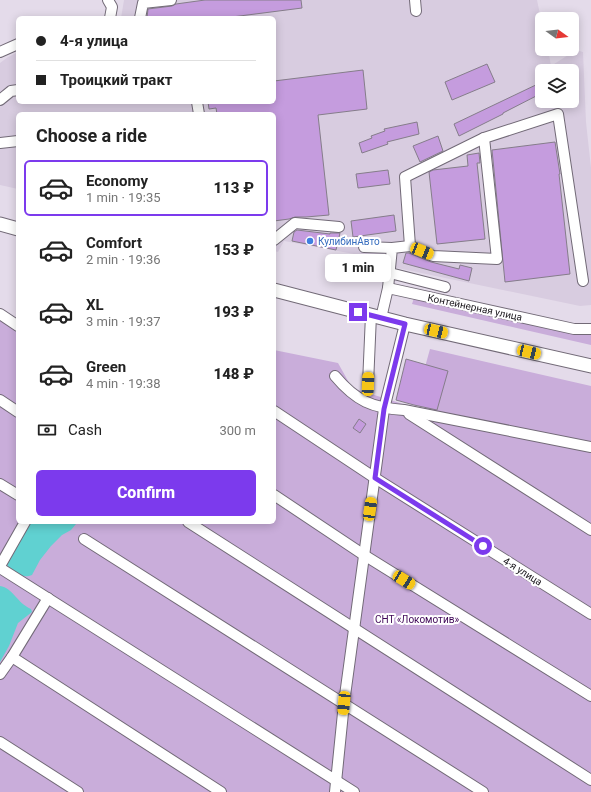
<!DOCTYPE html>
<html lang="en">
<head>
<meta charset="utf-8">
<style>
	:root { --surface:#fff; --page:#f6f6f6; --text:#222; --muted:#767676; --line:#e0e0e0; --accent:#7c3aed }
	body { margin:0; font-family:Roboto,sans-serif; background:var(--page); color:var(--text); height:100vh; display:flex; flex-direction:column; font-size:15px; white-space:nowrap }
	* { box-sizing:border-box; margin:0 }
	p { font-size:13px; color:var(--muted) }
	.icon { flex:none; width:22px; height:22px; fill:none; stroke:currentColor; stroke-width:2; stroke-linecap:round; stroke-linejoin:round }
	.map { position:relative; flex:1; overflow:hidden }
	.details { position:absolute; left:16px; top:112px; width:260px; height:412px; display:flex; flex-direction:column; background:var(--surface); border-radius:6px; box-shadow:0 2px 10px #0003 }
	.details>* { flex:none }
	.top-card { position:absolute; left:16px; top:16px; width:260px; height:88px; border-radius:6px; box-shadow:0 2px 10px #0003; display:grid; align-content:center; height:88px; padding:0 20px; background:var(--surface) }
	.needle { width:26px; rotate:105deg }
	.tools { position:absolute; left:535px; top:12px; display:grid; gap:8px }
	.tools a { display:grid; place-items:center; width:44px; height:44px; border-radius:6px; background:var(--surface); box-shadow:0 2px 10px #0003; font-size:20px }
	.end { position:absolute; width:18px; height:18px; margin:-9px; border:5px solid #7c3aed; background:#fff; box-shadow:0 0 0 2px #fff }
	.from { border-radius:50% }
	.bubble { position:absolute; height:28px; border-radius:6px; background:var(--surface); box-shadow:0 2px 10px #0003; font-size:13px; font-weight:800; line-height:28px; text-align:center }
	.car { position:absolute; width:12px; height:24px; margin:-12px -6px; border-radius:5px; box-shadow:0 0 3px 1px #0007; background:linear-gradient(#f5c518 24%,#345 0 40%,#f5c518 0 76%,#345 0 86%,#f5c518 0) }
	.top-card b { display:flex; align-items:center; gap:14px; height:38px; font-size:15px }
	.top-card b+b { border-top:1px solid var(--line) }
	.top-card i { width:10px; height:10px; background:var(--text) }
	ul { padding:0; list-style:none }
	li { display:flex; align-items:center; gap:12px; height:56px; margin:0 8px 6px; padding:0 12px; border:2px solid transparent; border-radius:6px }
	li div { flex:1 }
	li b { display:block; font-size:15px }
	li em { font-style:normal; font-weight:800 }
	li.active { border-color:var(--accent) }
	li>.icon { width:36px; height:36px; stroke-width:1.5 }
	h2 { padding:0 20px; font-size:18px; line-height:48px }
	.pay { display:flex; align-items:center; gap:10px; height:44px; padding:0 20px; font-size:15px }
	.pay p { margin-inline-start:auto }
	.button { display:flex; gap:8px; margin-top:auto; padding:8px 20px }
	.button a { flex:1; height:46px; border-radius:6px; background:var(--accent); color:#fff; font-size:16px; font-weight:800; line-height:46px; text-align:center }
	.map>svg:first-child { display:block }
</style>
</head>
<body>
<div class="map">
<svg width="591" height="792" viewBox="0 0 591 792">
	<rect width="100%" height="100%" fill="#e4dbea"/>
	<path fill="#d8cce0" fill-rule="evenodd" d="M124,0h413l5,24v25h6l3,17 25,-16 7,2 3,70 5,46v137l-11,1 -226,-47v-5l-70,-13 -6,11 -4,-1v-137h-256v75l-18,-4v-122l8,-6 10,-5v50h256v-84h-153zM542,71h30v30h-30z"/>
	<g fill="#c9adda">
		<path d="M414,298l177,35v12l-179,-41z"/>
		<path d="M0,317l18,11v194h256v-172l64,13 14,25 73,23 11,-41 -11,-3 5,-18 161,37v406h-591z"/>
	</g>
	<g fill="#60d1d1">
		<path d="M31,522h44l1,2 -5,6 -9,5 -11,11 -11,14 -8,15c-9,4 -16,-2 -24,-7l-1,-5z"/>
		<path d="M0,586c13,2 17,17 31,23l1,3 -14,11 -9,23 -9,16z"/>
	</g>
	<g fill="#c59cde" stroke="#857d8a">
		<path d="M205,0h96l1,8 -78,10h-77l1,-9 24,-3 4,-2z"/>
		<path d="M487,64l8,18 -43,18 -7,-18z"/>
		<path d="M363,70l4,39 -49,6 11,100 -23,2h-11l-6,2 -15,2v-107h-57l-1,-6 -7,1 -1,-7h66v-21z"/>
		<path d="M540,83l2,5v5l-39,20v1l-44,22 -5,-12z"/>
		<path d="M417,122l2,12 -32,8 1,2 -26,9 -3,-10 13,-5 -1,-2 14,-5 -1,-2z"/>
		<path d="M438,136l5,15 -23,11 -7,-16z"/>
		<path d="M555,142l5,32h-1l11,100 -65,8 -13,-132z"/>
		<path d="M479,153l1,10h-3l8,76 -48,5 -8,-72 4,-2 35,-4 -1,-11z"/>
		<path d="M388,170l2,14 -32,4 -2,-14z"/>
		<path d="M394,215l2,16 -43,6 -2,-16z"/>
		<path d="M297,230l33,4v-1h10l-4,17 -44,-9 2,-9z"/>
		<path d="M406,253h3l22,9 28,7 1,-4 12,3 -3,13 -66,-18z"/>
		<path d="M406,359l42,12 -11,39 -23,-5 -18,-5z"/>
		<path d="M359,419l7,5 -6,9 -7,-5z"/>
	</g>
	<g fill="none" stroke-linecap="round" stroke-linejoin="round">
		<defs>
			<g id="minor">
				<path d="M108,0l4,7 -2,11"/>
				<path d="M415,0l1,11"/>
				<path d="M140,18l3,-15 28,-3"/>
				<path d="M0,52l18,-8"/>
				<path d="M0,100l11,-9 7,-1"/>
				<path d="M197,102l2,12"/>
				<path d="M0,143l18,-2"/>
				<path d="M274,240l21,-17 44,4"/>
				<path d="M410,246l-5,-69 79,-39"/>
				<path d="M364,247l28,1"/>
				<path d="M390,273l55,14"/>
				<path d="M388,288l4,-40 18,-2 23,10 64,3 -13,-121 74,-24 25,167"/>
				<path d="M0,314l18,12"/>
				<path d="M381,318l7,-30 186,41h17"/>
				<path d="M335,376c21,25 37,32 69,34l187,37"/>
				<path d="M368,384l3,-69"/>
				<path d="M0,400l18,12"/>
				<path d="M274,411l101,67 216,136"/>
				<path d="M409,414l182,116"/>
				<path d="M0,484l18,11"/>
				<path d="M274,495l90,60 227,141"/>
				<path d="M188,522l403,258"/>
				<path d="M84,539l399,253"/>
				<path d="M0,566l25,-44"/>
				<path d="M0,568l354,224"/>
				<path d="M12,657l209,135"/>
				<path d="M0,674l12,-17 36,-59"/>
				<path d="M0,742l78,50"/>
				<path d="M335,792l9,-89 40,-294 21,-85"/>
			</g>
			<g id="major">
				<path d="M0,224l18,5"/>
				<path d="M274,290l131,34 186,42"/>
			</g>
		</defs>
		<use href="#minor" stroke="#726a77" stroke-width="12"/>
		<use href="#major" stroke="#726a77" stroke-width="15"/>
		<use href="#minor" stroke="#fff" stroke-width="10"/>
		<use href="#major" stroke="#fff" stroke-width="13"/>
	</g>
	<g fill="none" stroke-linecap="round" stroke-linejoin="round">
		<path stroke="#7c3aed" stroke-width="5" d="M358,312l47,12 -21,85 -9,69 108,68"/>
	</g>
	<circle fill="#3f7fe0" stroke="#fff" stroke-width="1.5" cx="310" cy="241" r="4"/>
	<g text-anchor="middle" stroke-width="4" stroke-linejoin="round" paint-order="stroke">
		<g font-size="10" fill="#366cbe" stroke="#fff" text-anchor="start">
			<text x="318" y="245">КулибинАвто</text>
		</g>
		<g font-size="10" fill="#1b181d" stroke="#fff">
			<text transform="translate(475 307) rotate(12)" y="4">Контейнерная улица</text>
			<text transform="translate(523 571) rotate(32)" y="4">4-я улица</text>
		</g>
		<g font-size="10" fill="#3f0657" stroke="#fff">
			<text x="417" y="623">СНТ «Локомотив»</text>
		</g>
	</g>
</svg>
<div class="tools">
<a><svg class="needle" viewBox="-14 -14 28 28"><path d="M0-13l5 13h-10z" fill="#e53935"/><path d="M0 13l5-13h-10z" fill="#767676"/></svg></a>
<a><svg class="icon" aria-label="layers" viewBox="0 0 24 24"><path d="M12 4l9 5-9 5-9-5zM3 14l9 5 9-5"/></svg></a>
</div>
<i class="end from" style="left:483px;top:546px"></i>
<i class="end" style="left:358px;top:312px"></i>
<div class="bubble" style="left:325px;top:254px;width:66px">1 min</div>
<i class="car" style="left:422px;top:251px;rotate:112deg"></i>
<i class="car" style="left:436px;top:331px;rotate:103deg"></i>
<i class="car" style="left:529px;top:352px;rotate:103deg"></i>
<i class="car" style="left:368px;top:384px;rotate:2deg"></i>
<i class="car" style="left:370px;top:509px;rotate:8deg"></i>
<i class="car" style="left:404px;top:580px;rotate:122deg"></i>
<i class="car" style="left:344px;top:703px;rotate:185deg"></i>
<div class="top-card">
<b><i class="from"></i>4-я улица</b>
<b><i></i>Троицкий тракт</b>
</div>
<section class="details">
<h2>Choose a ride</h2>
<ul>
<li class="active"><svg class="icon" aria-label="car" viewBox="0 0 24 24"><path d="M5 17H2v-5l4-1 3-4h7l3 4 3 1v5h-3M9 17h6M6 11h13"/><circle cx="7" cy="17" r="2"/><circle cx="17" cy="17" r="2"/></svg><div><b>Economy</b><p>1 min · 19:35</p></div><em>113 ₽</em></li>
<li><svg class="icon" aria-label="car" viewBox="0 0 24 24"><path d="M5 17H2v-5l4-1 3-4h7l3 4 3 1v5h-3M9 17h6M6 11h13"/><circle cx="7" cy="17" r="2"/><circle cx="17" cy="17" r="2"/></svg><div><b>Comfort</b><p>2 min · 19:36</p></div><em>153 ₽</em></li>
<li><svg class="icon" aria-label="car" viewBox="0 0 24 24"><path d="M5 17H2v-5l4-1 3-4h7l3 4 3 1v5h-3M9 17h6M6 11h13"/><circle cx="7" cy="17" r="2"/><circle cx="17" cy="17" r="2"/></svg><div><b>XL</b><p>3 min · 19:37</p></div><em>193 ₽</em></li>
<li><svg class="icon" aria-label="car" viewBox="0 0 24 24"><path d="M5 17H2v-5l4-1 3-4h7l3 4 3 1v5h-3M9 17h6M6 11h13"/><circle cx="7" cy="17" r="2"/><circle cx="17" cy="17" r="2"/></svg><div><b>Green</b><p>4 min · 19:38</p></div><em>148 ₽</em></li>
</ul>
<div class="pay"><svg class="icon" aria-label="cash" viewBox="0 0 24 24"><path d="M3 7h18v10H3z"/><circle cx="12" cy="12" r="2"/></svg>Cash<p>300 m</p></div>
<div class="button"><a>Confirm</a></div>
</section>
</div>
</body>
</html>
